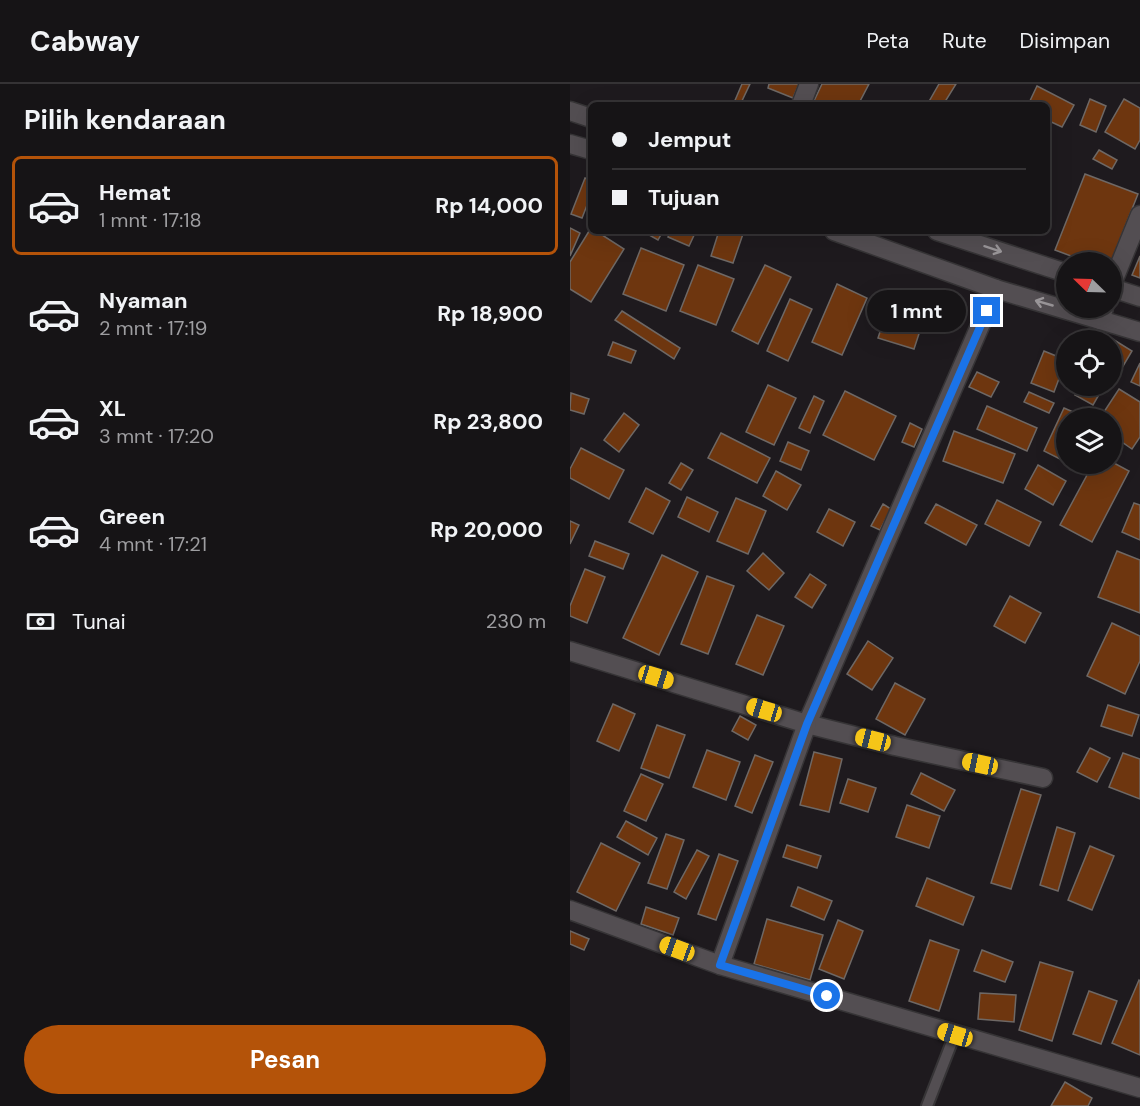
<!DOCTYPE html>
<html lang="id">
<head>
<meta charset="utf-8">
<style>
	:root { --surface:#161416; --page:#232123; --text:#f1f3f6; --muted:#9e9ea1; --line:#353335; --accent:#b45309 }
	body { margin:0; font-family:"DM Sans",sans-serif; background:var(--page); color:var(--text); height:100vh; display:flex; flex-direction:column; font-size:22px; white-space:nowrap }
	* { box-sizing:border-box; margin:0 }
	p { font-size:20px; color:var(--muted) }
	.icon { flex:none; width:33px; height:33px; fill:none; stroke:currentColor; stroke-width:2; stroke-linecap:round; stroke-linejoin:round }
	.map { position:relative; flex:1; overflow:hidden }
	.sheet { display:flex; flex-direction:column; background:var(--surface); width:570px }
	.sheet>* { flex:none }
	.guide { position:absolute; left:18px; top:18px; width:462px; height:132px; border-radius:9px; box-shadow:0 6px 24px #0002,0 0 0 2px var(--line); display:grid; align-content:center; height:132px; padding:0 24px; background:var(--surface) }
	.needle { width:39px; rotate:293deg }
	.tools { position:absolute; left:486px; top:168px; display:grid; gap:12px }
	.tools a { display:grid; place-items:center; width:66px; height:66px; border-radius:50%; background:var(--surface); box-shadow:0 6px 24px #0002,0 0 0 2px var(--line); font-size:30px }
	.end { position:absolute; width:27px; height:27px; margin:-14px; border:8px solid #1a73e8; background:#fff; box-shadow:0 0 0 3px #fff }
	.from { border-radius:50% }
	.bubble { position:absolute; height:42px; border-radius:21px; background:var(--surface); box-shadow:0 6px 24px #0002,0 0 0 2px var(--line); font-size:20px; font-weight:700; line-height:42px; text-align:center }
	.car { position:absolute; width:18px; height:36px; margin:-18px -9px; border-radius:8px; box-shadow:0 0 4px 2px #0007; background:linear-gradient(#f5c518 24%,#345 0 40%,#f5c518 0 76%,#345 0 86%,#f5c518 0) }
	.guide b { display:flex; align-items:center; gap:21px; height:57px; font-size:22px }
	.guide b+b { border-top:2px solid var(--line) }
	.guide i { width:15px; height:15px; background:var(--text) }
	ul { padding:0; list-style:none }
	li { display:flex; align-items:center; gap:18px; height:99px; margin:0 12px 9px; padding:0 12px; border:3px solid transparent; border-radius:9px }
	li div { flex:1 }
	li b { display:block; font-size:22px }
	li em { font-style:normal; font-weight:700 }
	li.current { border-color:var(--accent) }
	li>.icon { width:54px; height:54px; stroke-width:1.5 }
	h2 { padding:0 24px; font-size:27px; line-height:72px }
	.pay { display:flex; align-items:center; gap:15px; height:66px; padding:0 24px; font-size:22px }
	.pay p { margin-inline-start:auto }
	.button { display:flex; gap:12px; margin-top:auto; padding:12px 24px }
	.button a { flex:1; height:69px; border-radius:36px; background:var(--accent); color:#fff; font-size:24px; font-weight:700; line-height:69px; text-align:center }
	header { display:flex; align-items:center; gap:36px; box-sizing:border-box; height:84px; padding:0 30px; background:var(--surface); border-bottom:2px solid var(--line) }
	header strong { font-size:28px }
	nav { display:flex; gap:33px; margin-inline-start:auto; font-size:21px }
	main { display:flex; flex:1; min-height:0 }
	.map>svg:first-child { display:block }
</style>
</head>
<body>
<header>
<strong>Cabway</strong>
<nav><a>Peta</a><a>Rute</a><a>Disimpan</a></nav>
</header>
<main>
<section class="sheet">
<h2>Pilih kendaraan</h2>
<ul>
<li class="current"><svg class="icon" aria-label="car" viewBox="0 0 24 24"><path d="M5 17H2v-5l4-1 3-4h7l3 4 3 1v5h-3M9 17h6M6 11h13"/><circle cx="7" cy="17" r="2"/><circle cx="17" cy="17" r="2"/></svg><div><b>Hemat</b><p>1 mnt · 17:18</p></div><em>Rp 14,000</em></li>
<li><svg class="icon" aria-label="car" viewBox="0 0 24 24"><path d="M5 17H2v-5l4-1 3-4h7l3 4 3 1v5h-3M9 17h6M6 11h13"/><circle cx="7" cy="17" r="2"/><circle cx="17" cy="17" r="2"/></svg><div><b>Nyaman</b><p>2 mnt · 17:19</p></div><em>Rp 18,900</em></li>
<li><svg class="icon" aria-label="car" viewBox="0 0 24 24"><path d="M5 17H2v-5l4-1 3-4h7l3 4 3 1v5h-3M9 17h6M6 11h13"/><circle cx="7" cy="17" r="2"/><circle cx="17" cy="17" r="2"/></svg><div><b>XL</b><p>3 mnt · 17:20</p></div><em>Rp 23,800</em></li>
<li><svg class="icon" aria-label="car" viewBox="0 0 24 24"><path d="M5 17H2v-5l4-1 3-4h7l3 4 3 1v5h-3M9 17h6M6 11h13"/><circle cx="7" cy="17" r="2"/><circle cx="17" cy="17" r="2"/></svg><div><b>Green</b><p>4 mnt · 17:21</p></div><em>Rp 20,000</em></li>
</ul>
<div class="pay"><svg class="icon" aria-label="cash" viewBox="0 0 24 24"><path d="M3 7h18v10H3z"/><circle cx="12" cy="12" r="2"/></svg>Tunai<p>230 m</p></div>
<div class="button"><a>Pesan</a></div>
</section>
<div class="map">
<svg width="570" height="1022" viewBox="0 0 570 1022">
	<rect width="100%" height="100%" fill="#1e1a1e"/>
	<g fill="#6e360f" stroke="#6e6865" stroke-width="1.5">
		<path d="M172,0h8l-10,21h-7z"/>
		<path d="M199,0h30l-6,14 -25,-10z"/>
		<path d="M252,0h47l-11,21h-41l-4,-2z"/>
		<path d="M369,0h17l-13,21h-16z"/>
		<path d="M467,2l37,19 -12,22 -15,-7v-15h-19z"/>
		<path d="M520,15l16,7 -10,26 -16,-7z"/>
		<path d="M554,15l16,9v32l-5,9 -30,-17z"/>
		<path d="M529,66l18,10 -5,9 -19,-10z"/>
		<path d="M515,90l53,20 -27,68h-24l-32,-12z"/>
		<path d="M15,94l6,3v14l-9,23 -11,-4z"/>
		<path d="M0,144l10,5 -10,23z"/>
		<path d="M21,144v3h5l28,18 -33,53 -21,-13v-27z"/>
		<path d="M72,147h21l-5,9z"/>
		<path d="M100,147h26l-7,15 -21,-9z"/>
		<path d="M149,147h25l-11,32 -22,-7z"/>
		<path d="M71,164l43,17 -18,46 -43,-17z"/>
		<path d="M570,172v22l-8,-3z"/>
		<path d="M128,181l36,14 -18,46 -36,-14z"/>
		<path d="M195,181l26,12 -33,67 -26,-13z"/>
		<path d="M267,200l30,14 -25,57 -30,-13z"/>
		<path d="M323,208l36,11 -15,46 -36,-11z"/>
		<path d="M220,215l22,10 -24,52 -21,-10z"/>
		<path d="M52,227l58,37 -6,11 -59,-39z"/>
		<path d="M536,251l26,16 -16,27 -4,-2v-36h-9z"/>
		<path d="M43,258l23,9 -5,12 -23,-8z"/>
		<path d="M474,267l22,9 -12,32 -23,-9z"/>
		<path d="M570,279v23l-9,-4z"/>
		<path d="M407,288l22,10 -8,15 -22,-10z"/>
		<path d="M198,301l28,13 -22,47 -28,-13z"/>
		<path d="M511,302h23l-11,19 -18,-10z"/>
		<path d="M549,305l21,13v35l-8,12 -20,-14v-17h-12z"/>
		<path d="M275,307l51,25 -22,44 -51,-25z"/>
		<path d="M459,308l25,11 -5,10 -25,-11z"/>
		<path d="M1,309l18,6 -5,15 -14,-4z"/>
		<path d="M244,312l10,5 -14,32 -11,-5z"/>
		<path d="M417,322l50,22 -10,23 -50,-22z"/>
		<path d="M494,324l23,10h-21v44l-22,-11z"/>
		<path d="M54,329l15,12 -20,27 -15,-12z"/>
		<path d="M340,339l12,6 -8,18 -12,-5z"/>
		<path d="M384,347l61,23 -12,29 -60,-22z"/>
		<path d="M151,349l49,25 -13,25 -49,-25z"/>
		<path d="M218,358l21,9 -8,19 -21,-9z"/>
		<path d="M11,364l43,22 -15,29 -39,-21v-9z"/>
		<path d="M542,378l17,9 -37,71 -32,-17 33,-61h19z"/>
		<path d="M111,379l12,7 -12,20 -12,-7z"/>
		<path d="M468,381l28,16 -13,24 -28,-16z"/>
		<path d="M206,387l25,14 -14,25 -24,-14z"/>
		<path d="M76,404l24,13 -17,33 -24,-12z"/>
		<path d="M117,413l31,15 -9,20 -31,-15z"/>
		<path d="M166,414l30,13 -18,43 -31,-13z"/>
		<path d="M427,416l44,22 -12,24 -44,-22z"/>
		<path d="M564,419l6,2v35l-18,-8z"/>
		<path d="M313,420l8,5 -11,21 -9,-4z"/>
		<path d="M366,420l41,21 -11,20 -41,-22z"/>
		<path d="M259,425l26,13 -12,24 -26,-14z"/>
		<path d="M0,437l9,4 -9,19z"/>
		<path d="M25,457l34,13 -6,15 -34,-13z"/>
		<path d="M547,467l23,9v53l-42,-16z"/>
		<path d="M193,469l21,20 -15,17 -22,-19z"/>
		<path d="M92,471l36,17 -39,83 -36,-17z"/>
		<path d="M15,485l20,8 -18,46 -17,-7v-10z"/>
		<path d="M240,490l16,11 -14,23 -17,-11z"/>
		<path d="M137,492l27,10 -26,68 -27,-10z"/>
		<path d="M440,512l31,17 -16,30 -31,-17z"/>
		<path d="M187,531l27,11 -21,49 -27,-11z"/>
		<path d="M542,539l28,13v25l-15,33 -38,-18z"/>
		<path d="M298,557l25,17 -21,32 -25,-16z"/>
		<path d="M325,599l30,16 -20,36 -29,-16z"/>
		<path d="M43,620l22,10 -16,37 -22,-10z"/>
		<path d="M538,621l31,10 -7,21 -31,-10z"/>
		<path d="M170,632l16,9 -8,15 -16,-9z"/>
		<path d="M87,641l28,10 -16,43 -28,-10z"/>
		<path d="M520,664l20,10 -13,24 -20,-10z"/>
		<path d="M137,666l33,12 -14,38 -33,-13z"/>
		<path d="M244,668l28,7 -13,53 -29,-7z"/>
		<path d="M553,669l17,6v40l-31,-12z"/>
		<path d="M185,671l18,7 -21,51 -17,-7z"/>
		<path d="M351,689l34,17 -11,21 -33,-17z"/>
		<path d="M71,690l22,10 -17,37 -22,-10z"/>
		<path d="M278,695l28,9 -8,24 -28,-9z"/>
		<path d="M451,705l20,6 -30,94 -20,-6z"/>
		<path d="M337,721l33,11 -11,32 -33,-11z"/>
		<path d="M56,737l31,17 -9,17 -31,-18z"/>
		<path d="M487,743l18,6 -17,58 -18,-6z"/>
		<path d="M96,750l18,6 -17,49 -19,-6z"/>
		<path d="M31,759l39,20 -24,48 -39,-19z"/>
		<path d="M217,761l34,11 -4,12 -34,-11z"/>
		<path d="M520,762l24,10 -22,54 -24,-10z"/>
		<path d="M127,766l12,6 -23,43 -12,-7z"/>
		<path d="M149,770l19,7 -22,59 -18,-6z"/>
		<path d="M357,794l47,19 -11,28 -47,-19z"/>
		<path d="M228,803l34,14 -8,19 -33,-14z"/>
		<path d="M76,823l33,11 -6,17 -32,-11z"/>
		<path d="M197,835l56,16 -13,45 -56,-16z"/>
		<path d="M268,836l25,11 -19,48 -25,-10z"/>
		<path d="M0,847l19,8 -5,11 -14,-6z"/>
		<path d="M360,856l29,10 -20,61 -30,-10z"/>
		<path d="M412,866l31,12 -8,20 -31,-11z"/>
		<path d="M470,878l33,10 -21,69 -33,-11z"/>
		<path d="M569,896l1,1v74l-28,-12z"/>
		<path d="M519,907l28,10 -16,43 -28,-10z"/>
		<path d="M410,909l36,2 -2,27 -36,-3z"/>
		<path d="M495,998l27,16 -4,8h-37z"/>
	</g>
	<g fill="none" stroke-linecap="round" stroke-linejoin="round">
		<defs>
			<path id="lane" d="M357,1022l28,-72"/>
			<g id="street">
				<path d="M231,21l8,-21"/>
				<path d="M542,200l28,-69"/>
				<path d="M426,205l-189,435 88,22 148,32"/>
				<path d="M530,236l4,-12"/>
				<path d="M0,567l237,73 -87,241 -150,-55"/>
				<path d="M150,881l420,123"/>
			</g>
			<g id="secondary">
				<path d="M0,27l21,7"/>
				<path d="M0,60l21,6"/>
				<path d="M264,147l162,58 144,43"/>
				<path d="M367,147l129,42"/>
				<path d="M542,204l28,9"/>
			</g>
		</defs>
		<use href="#lane" stroke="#363436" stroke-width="14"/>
		<use href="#street" stroke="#363436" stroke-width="21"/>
		<use href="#secondary" stroke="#363436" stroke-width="21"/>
		<use href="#lane" stroke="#534e52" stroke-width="10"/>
		<use href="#street" stroke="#534e52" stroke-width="18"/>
		<use href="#secondary" stroke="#534e52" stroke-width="18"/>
	</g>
	<defs><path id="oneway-shaft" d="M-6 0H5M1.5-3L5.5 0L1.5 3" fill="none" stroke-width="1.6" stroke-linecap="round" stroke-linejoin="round" transform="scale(1.5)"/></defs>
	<g stroke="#9a9699">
		<use href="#oneway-shaft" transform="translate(423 165) rotate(18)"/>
		<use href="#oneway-shaft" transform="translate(474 219) rotate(-164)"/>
	</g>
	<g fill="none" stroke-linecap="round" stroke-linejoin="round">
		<path stroke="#1a73e8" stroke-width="8" d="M257,912l-107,-31 87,-241 180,-413"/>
	</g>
</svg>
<div class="tools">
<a><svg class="needle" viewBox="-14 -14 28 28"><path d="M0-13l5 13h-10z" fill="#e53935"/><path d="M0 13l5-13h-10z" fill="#9e9ea1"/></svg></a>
<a><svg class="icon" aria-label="locate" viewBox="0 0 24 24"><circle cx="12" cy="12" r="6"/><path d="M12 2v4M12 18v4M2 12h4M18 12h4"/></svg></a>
<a><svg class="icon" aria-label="layers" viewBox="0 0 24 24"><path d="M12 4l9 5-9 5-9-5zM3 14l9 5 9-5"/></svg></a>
</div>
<i class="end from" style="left:257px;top:912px"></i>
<i class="end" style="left:417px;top:227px"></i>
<div class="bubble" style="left:297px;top:206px;width:99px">1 mnt</div>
<i class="car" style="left:86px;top:593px;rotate:107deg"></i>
<i class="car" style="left:194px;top:626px;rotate:287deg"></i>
<i class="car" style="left:303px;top:656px;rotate:284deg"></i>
<i class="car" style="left:410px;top:680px;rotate:282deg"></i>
<i class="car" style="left:107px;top:865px;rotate:290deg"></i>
<i class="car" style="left:385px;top:951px;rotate:287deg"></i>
<div class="guide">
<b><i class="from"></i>Jemput</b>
<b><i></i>Tujuan</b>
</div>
</div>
</main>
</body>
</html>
